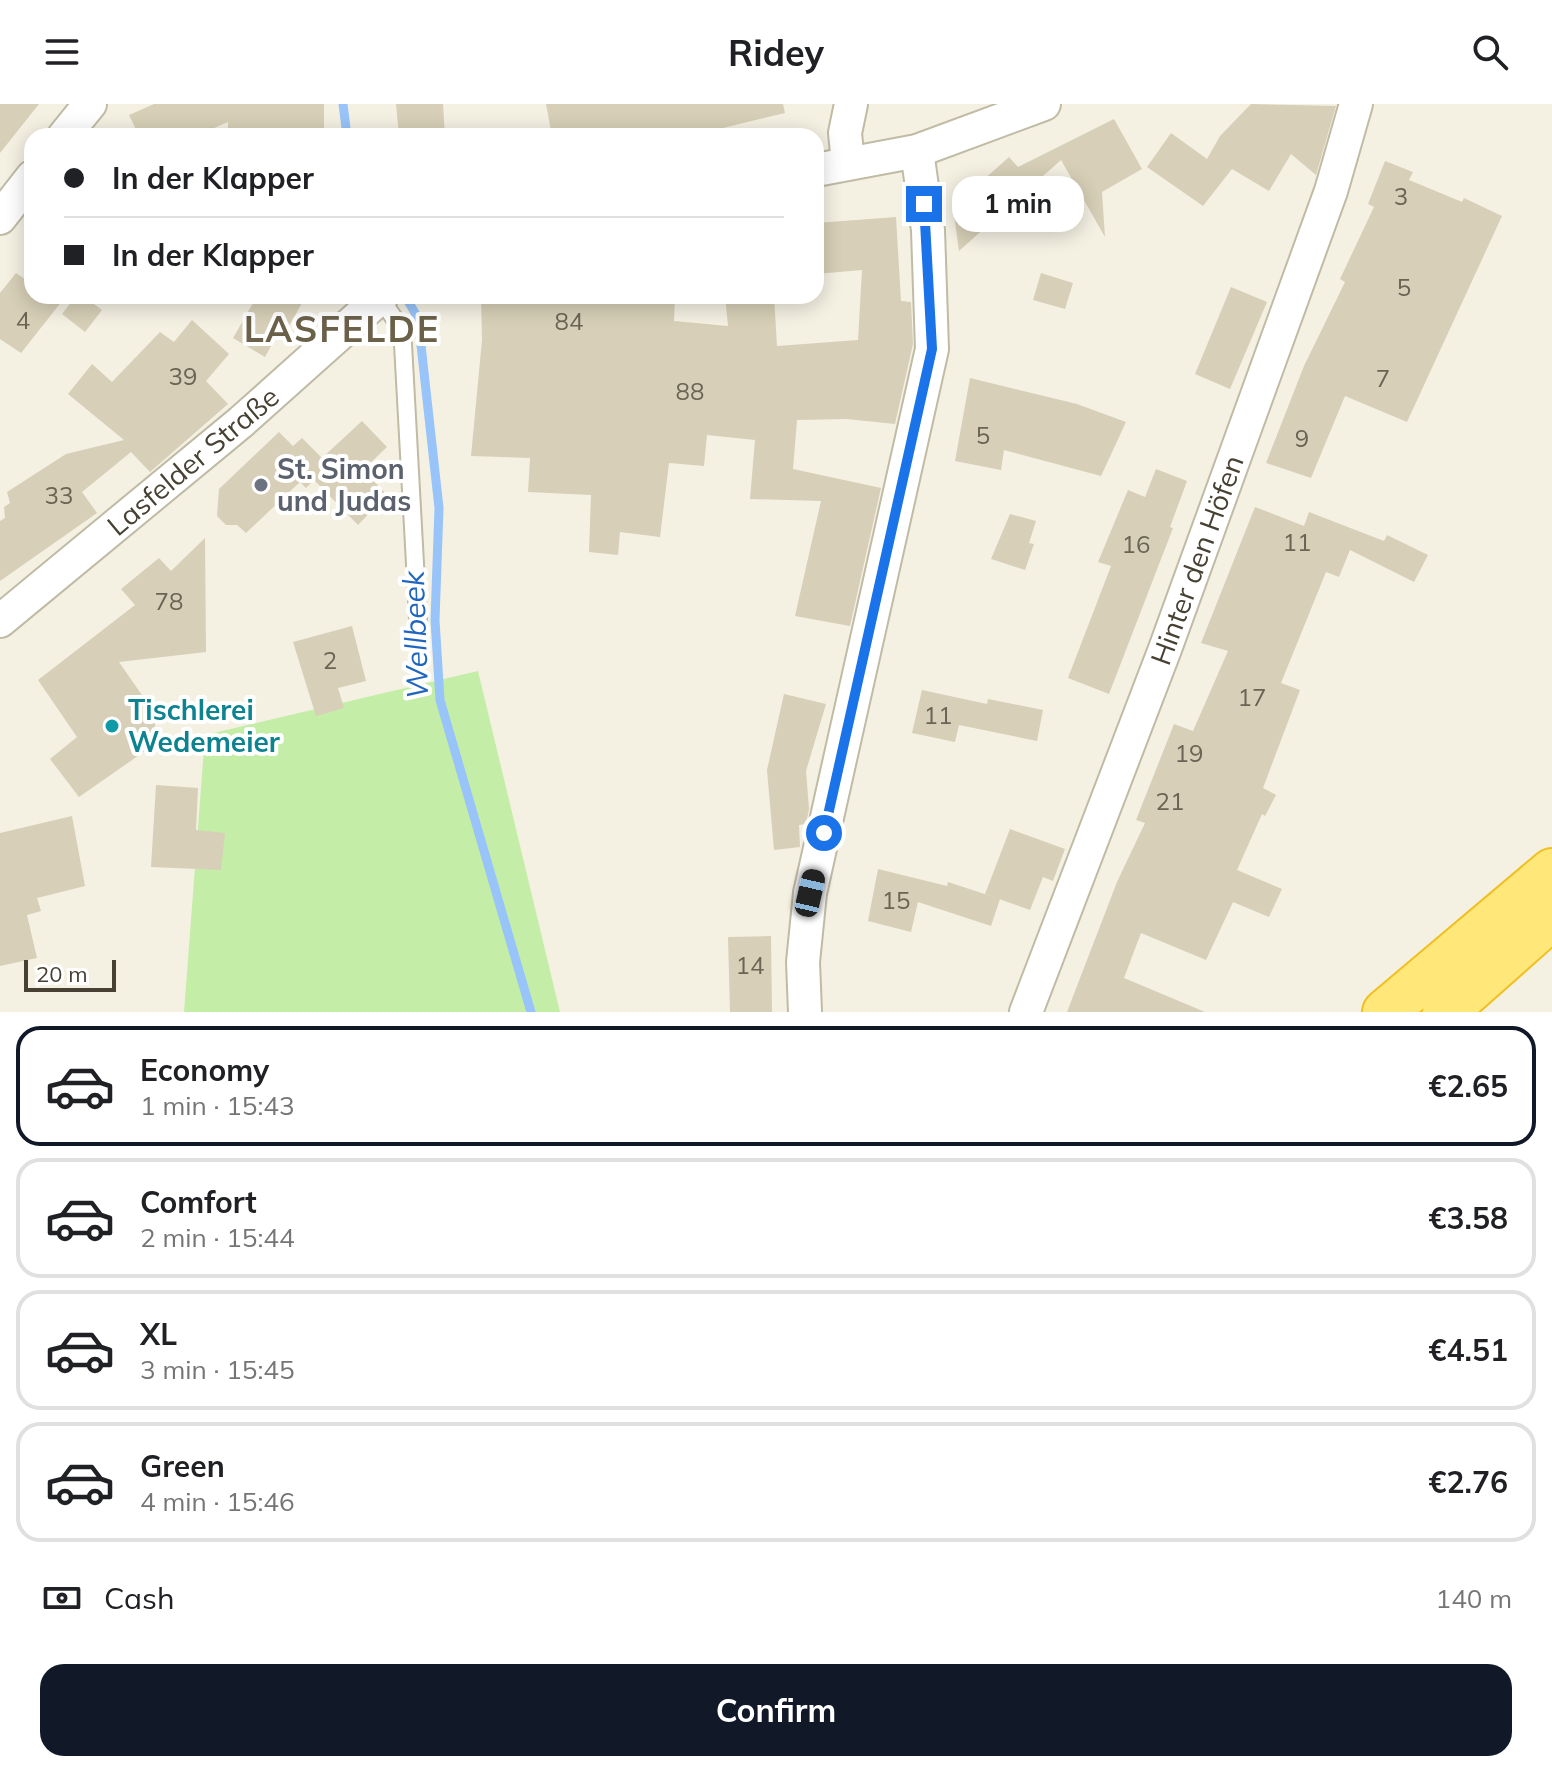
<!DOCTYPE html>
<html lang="en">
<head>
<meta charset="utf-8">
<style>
	:root { --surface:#fff; --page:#f6f6f6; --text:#202124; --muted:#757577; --line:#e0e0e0; --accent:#111827 }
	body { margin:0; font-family:Mulish,sans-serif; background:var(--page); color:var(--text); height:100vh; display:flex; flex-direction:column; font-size:30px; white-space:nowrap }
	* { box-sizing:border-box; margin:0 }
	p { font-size:26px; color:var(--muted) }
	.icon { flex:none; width:44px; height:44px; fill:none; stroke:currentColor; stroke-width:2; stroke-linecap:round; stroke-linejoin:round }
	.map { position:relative; height:908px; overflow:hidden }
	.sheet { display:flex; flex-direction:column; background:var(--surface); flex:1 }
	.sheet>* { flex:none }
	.guide { position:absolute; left:24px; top:24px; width:800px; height:176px; border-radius:24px; box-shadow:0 4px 20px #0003; display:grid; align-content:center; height:176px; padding:0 40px; background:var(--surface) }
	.scale { position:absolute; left:24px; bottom:20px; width:92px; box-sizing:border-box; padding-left:8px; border:4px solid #474133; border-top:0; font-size:22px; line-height:28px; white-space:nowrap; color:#474133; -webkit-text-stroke:6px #fff; paint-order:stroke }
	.end { position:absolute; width:36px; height:36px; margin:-18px; border:10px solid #1a73e8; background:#fff; box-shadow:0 0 0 4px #fff }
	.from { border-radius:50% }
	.bubble { position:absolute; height:56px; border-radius:24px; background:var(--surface); box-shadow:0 4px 20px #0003; font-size:26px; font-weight:700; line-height:56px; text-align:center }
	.car { position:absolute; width:24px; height:48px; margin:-24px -12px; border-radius:10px; box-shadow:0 0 6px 2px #0007; background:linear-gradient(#222 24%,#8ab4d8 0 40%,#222 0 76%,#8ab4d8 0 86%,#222 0) }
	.guide b { display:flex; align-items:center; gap:28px; height:76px; font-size:30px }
	.guide b+b { border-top:2px solid var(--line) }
	.guide i { width:20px; height:20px; background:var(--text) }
	ul { padding:14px 0 0; list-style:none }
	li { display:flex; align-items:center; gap:24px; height:120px; margin:0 16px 12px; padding:0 24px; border:4px solid var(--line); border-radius:24px }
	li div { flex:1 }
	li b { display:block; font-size:30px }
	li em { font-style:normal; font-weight:700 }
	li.active { border-color:var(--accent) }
	li>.icon { width:72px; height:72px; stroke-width:1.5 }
	.pay { display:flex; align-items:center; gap:20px; height:88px; padding:0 40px; font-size:30px }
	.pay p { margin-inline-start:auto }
	.cta { display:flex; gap:16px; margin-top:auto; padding:16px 40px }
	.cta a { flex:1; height:92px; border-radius:24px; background:var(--accent); color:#fff; font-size:32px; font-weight:700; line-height:92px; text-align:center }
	header { display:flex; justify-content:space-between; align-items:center; height:104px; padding:0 40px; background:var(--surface); font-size:36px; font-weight:700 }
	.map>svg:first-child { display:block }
</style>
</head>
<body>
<header><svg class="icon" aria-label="menu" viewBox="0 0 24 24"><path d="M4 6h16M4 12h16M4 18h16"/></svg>Ridey<svg class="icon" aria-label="search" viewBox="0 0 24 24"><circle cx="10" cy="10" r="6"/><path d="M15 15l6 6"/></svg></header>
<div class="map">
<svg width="1552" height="908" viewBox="0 0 1552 908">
	<rect width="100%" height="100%" fill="#f4f1e3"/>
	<path fill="#c4eda7" d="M478,567l82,341h-376l21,-277z"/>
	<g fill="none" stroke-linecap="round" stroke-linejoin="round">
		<g stroke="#98c4f9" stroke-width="9">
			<path d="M343,0l4,32"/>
			<path d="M405,192l13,22 21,190 -4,112 5,80 91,312"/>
		</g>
	</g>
	<g fill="#d7cfb7">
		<path d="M0,0h39l-39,49z"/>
		<path d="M154,0h170v32h-96v-14l-32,14h-57l-10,-21z"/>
		<path d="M396,0h47l2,32h-46z"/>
		<path d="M546,0h237l2,9 -95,23h-138z"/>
		<path d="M1251,0l85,2 -20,69 -25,-21 -22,37 -37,-22 -29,37 -56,-39 24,-34 36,26 13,-23z"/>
		<path d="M1114,15l28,50 -40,23 3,45 -44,-77 -102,91 -6,-44 56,-50 9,10z"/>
		<path d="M1385,57l28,11 -4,8 53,22 2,-4 38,18 -95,206 -62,-26 -34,82 -45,-15 38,-97 41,-84 -5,-3 34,-72 -6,-3z"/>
		<path d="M896,113l5,84 10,1 2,42 -18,80 -48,-5 -50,1 -4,49 88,19 -31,138 -55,-10 26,-115 -71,-2 5,-59 -48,-5 -3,31 -35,-3 -9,74 -40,-5 -2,23 -29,-3 2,-57 -63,-3 2,-34 -59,-2 11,-116 -1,-44 129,6v-6h65l-1,25 54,5 -3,-30h49l3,50 81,-6 4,-70 -46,4v-51z"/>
		<path d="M16,169l16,11v12h34l-45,57 -21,-14v-46z"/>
		<path d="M1041,169l32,10 -8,26 -32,-9z"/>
		<path d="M1231,183l36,15 -37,87 -35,-15z"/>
		<path d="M76,192h7l19,14 -17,22 -23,-18z"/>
		<path d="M257,192h49l-25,44 -5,-3 -11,20 -32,-19z"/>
		<path d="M192,216l37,34 -23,27 22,23 -78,68 -19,-20 -49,40 15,21 -97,68v-60l5,-3 -1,-11 6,-4 -3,-11 59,-38 58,-14 -56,-46 24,-30 20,18 48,-50 14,10z"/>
		<path d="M970,274l107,26 49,18 -25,54 -97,-26 -3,20 -46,-9z"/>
		<path d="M362,317l25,26 -24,23 24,25 -29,30 -44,-45 -8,8 -6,-6 -54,51 -9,-8h-11l-9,-9 2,-27 60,-57 14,14 9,-8 20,20z"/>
		<path d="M1156,365l31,12 -17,46 3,1 -64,166 -41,-16 43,-112 -13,-4 30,-72 17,7z"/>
		<path d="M1255,403l49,19 5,-14 75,29 3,-6 41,20 -14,27 -64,-32 -11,27 -13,-5 -45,111 19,7 -37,98 13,7 -11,21 -3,-2 -25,56 45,19 -13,28 -36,-15 -27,58 -65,-27 -17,45 81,34h-138l50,-130 28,-59 -9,-3 38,-96 19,7 35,-80 -27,-8z"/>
		<path d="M1010,410l26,7 -7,22 5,1 -9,26 -34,-11z"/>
		<path d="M205,434l1,114 -87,10 36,52v30l-76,53 -29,-38 27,-22 -39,-57 97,-75 -14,-16 38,-31 12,13z"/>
		<path d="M352,522l14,55 -28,7 6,20 -28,8 -23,-74z"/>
		<path d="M922,586l65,14 1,-5 55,11 -6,31 -78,-16 -4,17 -43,-9z"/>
		<path d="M784,590l42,10 -20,67 3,38 -3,15 -7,1 1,22 -26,3 -7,-80z"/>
		<path d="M156,681l42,3 -2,42 29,3 -4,37 -70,-3z"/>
		<path d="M72,712l13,70 -48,12 4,13 -14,4 10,43 -37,8v-133z"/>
		<path d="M1010,725l55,20 -12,32 -10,-4 -13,33 -45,-16z"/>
		<path d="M878,765l69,17 1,-4 52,17 -9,27 -73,-24 -7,30 -43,-11z"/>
		<path d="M771,832l1,76h-42l-2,-75z"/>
	</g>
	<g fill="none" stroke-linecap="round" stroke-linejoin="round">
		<defs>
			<path id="service" d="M379,192l17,25 7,23 16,293"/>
			<g id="minor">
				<path d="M64,32l26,-32"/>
				<path d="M848,59l-3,-30 6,-29"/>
				<path d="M816,66l101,-19 127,-47"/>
				<path d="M0,114l32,-41"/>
				<path d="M0,517l241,-199 141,-126"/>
				<path d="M805,908l-2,-50 7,-69 122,-544 -4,-119 -11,-79"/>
				<path d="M1026,908l139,-363 166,-458 25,-87"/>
			</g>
			<g id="trunk">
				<path d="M1385,908l167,-141"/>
				<path d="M1445,908l107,-95"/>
			</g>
		</defs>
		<use href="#service" stroke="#c0bba5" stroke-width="20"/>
		<use href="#minor" stroke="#c0bba5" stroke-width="36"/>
		<use href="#trunk" stroke="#f0bf22" stroke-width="48"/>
		<use href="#service" stroke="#fff" stroke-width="16"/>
		<use href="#minor" stroke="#fff" stroke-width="32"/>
		<use href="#trunk" stroke="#ffe77a" stroke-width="44"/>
	</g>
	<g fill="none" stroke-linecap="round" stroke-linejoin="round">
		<path stroke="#1a73e8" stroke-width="10" d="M824,729l108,-484 -8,-145"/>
	</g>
	<circle fill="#6b7280" stroke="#fff" stroke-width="3" cx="261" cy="381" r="8"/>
	<circle fill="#0f9aa8" stroke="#fff" stroke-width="3" cx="112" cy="622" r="8"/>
	<g text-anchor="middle" stroke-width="8" stroke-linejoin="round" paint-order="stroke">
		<g font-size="24" fill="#6b6454">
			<text x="1401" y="101">3</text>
			<text x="1404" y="192">5</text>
			<text x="23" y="225">4</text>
			<text x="569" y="226">84</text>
			<text x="183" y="281">39</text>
			<text x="1383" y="283">7</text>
			<text x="690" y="296">88</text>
			<text x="983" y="340">5</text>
			<text x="1302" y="343">9</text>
			<text x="59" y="400">33</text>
			<text x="1297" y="447">11</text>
			<text x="1136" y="449">16</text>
			<text x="169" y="506">78</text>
			<text x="330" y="565">2</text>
			<text x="1252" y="602">17</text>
			<text x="938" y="620">11</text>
			<text x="1189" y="658">19</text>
			<text x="1170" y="706">21</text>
			<text x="896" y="805">15</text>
			<text x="750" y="870">14</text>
		</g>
		<g font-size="28" fill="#474133" stroke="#fff">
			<text transform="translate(193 357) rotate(-40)" y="10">Lasfelder Straße</text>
			<text transform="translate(1197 456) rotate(-70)" y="10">Hinter den Höfen</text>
		</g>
		<g font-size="28" font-weight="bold" fill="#5b616d" stroke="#fff" text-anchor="start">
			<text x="277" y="375">St. Simon<tspan x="277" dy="32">und Judas</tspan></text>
		</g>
		<g font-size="28" font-weight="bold" fill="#0d838f" stroke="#fff" text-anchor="start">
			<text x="128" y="616">Tischlerei<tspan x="128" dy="32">Wedemeier</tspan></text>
		</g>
		<g font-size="30" font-style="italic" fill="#2066bf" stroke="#fff">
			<text transform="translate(416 531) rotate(-92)" y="10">Wellbeek</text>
		</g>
		<g font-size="36" font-weight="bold" letter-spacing="2" fill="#6b6149" stroke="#fff">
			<text x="342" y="238">LASFELDE</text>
		</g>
	</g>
</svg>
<div class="scale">20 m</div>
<i class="end from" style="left:824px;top:729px"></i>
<i class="end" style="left:924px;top:100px"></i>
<div class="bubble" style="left:952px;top:72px;width:132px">1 min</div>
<i class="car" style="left:810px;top:789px;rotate:13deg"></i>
<div class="guide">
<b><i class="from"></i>In der Klapper</b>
<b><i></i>In der Klapper</b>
</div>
</div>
<section class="sheet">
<ul>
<li class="active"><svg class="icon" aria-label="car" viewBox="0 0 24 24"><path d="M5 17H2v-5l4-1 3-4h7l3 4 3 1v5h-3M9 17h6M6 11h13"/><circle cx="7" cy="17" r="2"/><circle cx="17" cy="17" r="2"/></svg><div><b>Economy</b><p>1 min · 15:43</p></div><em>€2.65</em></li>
<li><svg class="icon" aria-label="car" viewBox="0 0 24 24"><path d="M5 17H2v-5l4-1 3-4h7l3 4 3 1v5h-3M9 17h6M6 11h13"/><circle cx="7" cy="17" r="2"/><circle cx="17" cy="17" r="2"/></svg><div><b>Comfort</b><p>2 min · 15:44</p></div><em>€3.58</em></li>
<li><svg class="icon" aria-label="car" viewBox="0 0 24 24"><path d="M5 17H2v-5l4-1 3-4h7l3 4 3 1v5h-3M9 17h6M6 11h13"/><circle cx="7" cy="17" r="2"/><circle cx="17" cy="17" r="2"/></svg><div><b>XL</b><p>3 min · 15:45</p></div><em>€4.51</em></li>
<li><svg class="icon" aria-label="car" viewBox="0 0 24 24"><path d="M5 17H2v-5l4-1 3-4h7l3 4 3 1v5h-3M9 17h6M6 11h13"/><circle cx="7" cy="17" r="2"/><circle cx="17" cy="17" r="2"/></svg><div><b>Green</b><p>4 min · 15:46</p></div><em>€2.76</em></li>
</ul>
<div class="pay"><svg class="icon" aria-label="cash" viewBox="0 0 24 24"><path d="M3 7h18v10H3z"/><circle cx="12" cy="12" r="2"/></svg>Cash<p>140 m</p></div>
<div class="cta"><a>Confirm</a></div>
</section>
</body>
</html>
